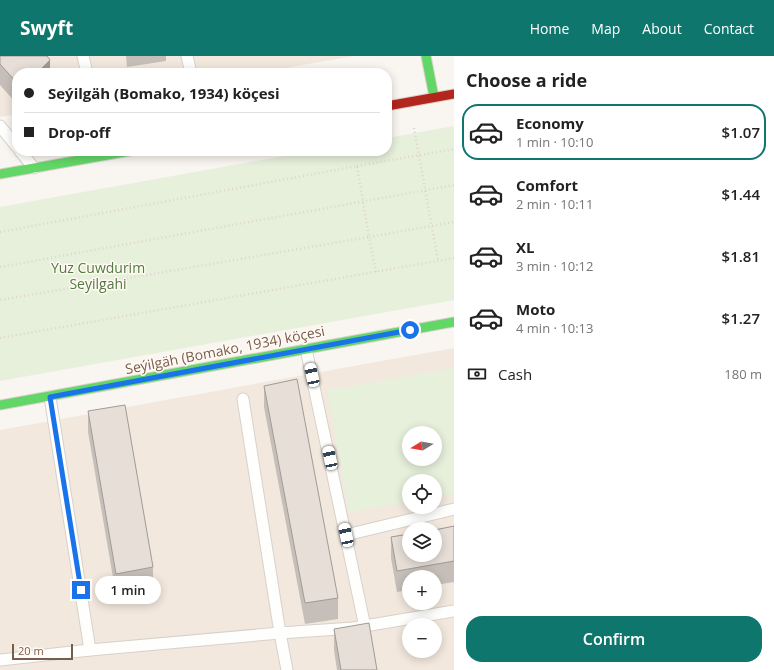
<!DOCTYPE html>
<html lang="en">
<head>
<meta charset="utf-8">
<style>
	:root { --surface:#fff; --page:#f2f2f2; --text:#222; --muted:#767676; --line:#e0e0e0; --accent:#0f766e }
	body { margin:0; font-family:"Open Sans",sans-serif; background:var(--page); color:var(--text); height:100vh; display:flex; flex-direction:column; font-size:15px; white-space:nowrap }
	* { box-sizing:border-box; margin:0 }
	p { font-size:13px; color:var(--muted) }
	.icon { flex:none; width:22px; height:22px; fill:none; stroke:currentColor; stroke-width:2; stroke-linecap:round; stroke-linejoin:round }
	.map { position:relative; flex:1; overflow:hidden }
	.panel { display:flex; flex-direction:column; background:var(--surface); width:320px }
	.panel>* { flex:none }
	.top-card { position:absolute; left:12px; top:12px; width:380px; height:88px; border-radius:16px; box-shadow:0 2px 10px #0003; display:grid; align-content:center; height:88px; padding:0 12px; background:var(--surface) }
	.needle { width:26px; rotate:259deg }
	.fabs { position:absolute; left:402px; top:370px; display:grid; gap:8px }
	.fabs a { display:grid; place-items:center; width:40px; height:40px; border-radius:50%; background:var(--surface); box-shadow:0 2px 10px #0003; font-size:20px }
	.scale { position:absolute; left:12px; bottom:10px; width:61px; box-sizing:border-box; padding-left:4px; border:2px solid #7a5c4d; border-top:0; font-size:11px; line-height:14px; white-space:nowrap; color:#7a5c4d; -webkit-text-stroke:3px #fffaf3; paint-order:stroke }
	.end { position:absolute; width:18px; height:18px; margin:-9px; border:5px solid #1a73e8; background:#fff; box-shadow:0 0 0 2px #fff }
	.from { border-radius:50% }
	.bubble { position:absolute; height:28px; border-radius:14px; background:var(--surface); box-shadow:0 2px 10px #0003; font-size:13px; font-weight:600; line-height:28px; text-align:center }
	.car { position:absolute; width:12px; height:24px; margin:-12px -6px; border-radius:5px; box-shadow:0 0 3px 1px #0007; background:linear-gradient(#fff 24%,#345 0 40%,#fff 0 76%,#345 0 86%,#fff 0) }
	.top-card b { display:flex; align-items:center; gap:14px; height:38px; font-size:15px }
	.top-card b+b { border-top:1px solid var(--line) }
	.top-card i { width:10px; height:10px; background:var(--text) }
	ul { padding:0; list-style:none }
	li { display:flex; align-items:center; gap:12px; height:56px; margin:0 8px 6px; padding:0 4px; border:2px solid transparent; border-radius:16px }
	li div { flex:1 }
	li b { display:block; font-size:15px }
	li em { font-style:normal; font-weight:600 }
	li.current { border-color:var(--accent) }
	li>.icon { width:36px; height:36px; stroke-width:1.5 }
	h2 { padding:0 12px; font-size:18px; line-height:48px }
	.pay { display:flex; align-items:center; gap:10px; height:44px; padding:0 12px; font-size:15px }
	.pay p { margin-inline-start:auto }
	.action { display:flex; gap:8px; margin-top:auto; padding:8px 12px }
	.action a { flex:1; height:46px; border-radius:16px; background:var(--accent); color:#fff; font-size:16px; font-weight:600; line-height:46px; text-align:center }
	header { display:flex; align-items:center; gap:24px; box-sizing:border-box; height:56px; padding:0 20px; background:var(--accent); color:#fff }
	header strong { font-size:19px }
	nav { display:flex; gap:22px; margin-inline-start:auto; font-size:14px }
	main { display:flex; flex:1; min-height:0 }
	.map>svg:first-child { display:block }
</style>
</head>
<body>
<header>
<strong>Swyft</strong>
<nav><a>Home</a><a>Map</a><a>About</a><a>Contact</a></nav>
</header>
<main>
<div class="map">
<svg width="454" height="614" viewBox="0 0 454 614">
	<rect width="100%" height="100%" fill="#f9f5f0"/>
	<g fill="#f2e8de" fill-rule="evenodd">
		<path d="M0,0h354l-98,17h-239v41l-17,3z"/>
		<path d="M454,292v322h-454v-240zM409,377h26v26h-26zM409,425h26v26h-26zM409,473h26v26h-26zM409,521h26v26h-26zM409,569h26v26h-26z"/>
	</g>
	<g fill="#e7f0db" fill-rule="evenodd">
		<path d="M454,70v174l-454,81v-174l312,-56h75v-13z"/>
		<path d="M454,312v126l-19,3v-16h-26v21l-60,10 -22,-122zM409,377h26v26h-26z"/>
	</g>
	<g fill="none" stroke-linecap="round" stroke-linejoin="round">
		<defs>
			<g id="lane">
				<path d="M83,0l4,17"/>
				<path d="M187,0l4,17"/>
				<path d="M0,70l17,21"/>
				<path d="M20,95l14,17"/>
				<path d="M306,293l59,278"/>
				<path d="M50,341l40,253"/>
				<path d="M243,343l37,234 7,37"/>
				<path d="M346,479l108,-26"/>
				<path d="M0,604l90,-10 190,-17 73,-5 101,-17"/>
			</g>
			<g id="fast">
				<path d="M426,0l8,41"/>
				<path d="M0,118l130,-23"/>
				<path d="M0,349l454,-83"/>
			</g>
			<path id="jam" d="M387,50l67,-12"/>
		</defs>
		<use href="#lane" stroke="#d7d1cb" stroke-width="13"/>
		<use href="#fast" stroke="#d9d2cb" stroke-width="11"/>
		<use href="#jam" stroke="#d9d2cb" stroke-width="11"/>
		<g stroke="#dcd5d0" stroke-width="2.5" stroke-dasharray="1 3" stroke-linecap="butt">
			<path d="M414,72l24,133"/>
			<path d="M357,110l97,-17"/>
			<path d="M0,176l357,-66 12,71 -369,63"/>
			<path d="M0,211l454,-82"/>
			<path d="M376,216l-7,-35 85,-15"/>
			<path d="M0,282l454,-80"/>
		</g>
		<use href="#lane" stroke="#fefefd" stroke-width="11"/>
		<use href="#fast" stroke="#63d668" stroke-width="9"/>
		<use href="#jam" stroke="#b3261e" stroke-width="9"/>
	</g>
	<g fill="#c6bfb9">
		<path d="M0,0l50,17h-33v31l-17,-19z"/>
		<path d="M126,0h40v5l-39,6z"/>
		<path d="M264,330l74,212v21l-33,5 -41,-217z"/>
		<path d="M88,355l65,156v21l-37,7 -28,-163z"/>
		<path d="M454,470v56l-19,3v-8h-26v13l-12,2 -6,-34v-21z"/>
		<path d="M334,573l43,41h-40l-3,-20z"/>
	</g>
	<path fill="#a19b96" d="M50,4v13h-13z"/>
	<g fill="#e6ded7" stroke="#a19b96">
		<path d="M0,0h47l3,4 -13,13h-20v10l-17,-19z"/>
		<path d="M297,323l41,219 -33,5 -41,-217z"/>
		<path d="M125,349l28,162 -37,7 -28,-163z"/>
		<path d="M454,470v35l-57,10 -6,-34 18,-3v21h26v-25z"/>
		<path d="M369,567l8,47h-36l-7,-41z"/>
	</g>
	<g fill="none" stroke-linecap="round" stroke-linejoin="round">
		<path stroke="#1a73e8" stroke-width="5" d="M81,534l-31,-193 360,-67"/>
	</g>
	<g text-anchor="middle" stroke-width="3" stroke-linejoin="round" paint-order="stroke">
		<g font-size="14" fill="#537a41" stroke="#fffaf3">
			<text x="98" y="217">Yuz Cuwdurim<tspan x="98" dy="16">Seyilgahi</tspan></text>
		</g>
		<g font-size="14" fill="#7a5c4d" stroke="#fffaf3">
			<text transform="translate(225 294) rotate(-11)" y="5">Seýilgäh (Bomako, 1934) köçesi</text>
		</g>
	</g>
</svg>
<div class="fabs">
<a><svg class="needle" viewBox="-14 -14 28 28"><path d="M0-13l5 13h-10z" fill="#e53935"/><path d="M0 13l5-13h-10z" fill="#767676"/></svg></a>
<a><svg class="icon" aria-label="locate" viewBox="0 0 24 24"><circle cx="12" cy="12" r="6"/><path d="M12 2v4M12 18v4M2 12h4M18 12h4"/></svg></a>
<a><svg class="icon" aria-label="layers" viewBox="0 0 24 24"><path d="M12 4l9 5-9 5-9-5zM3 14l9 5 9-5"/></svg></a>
<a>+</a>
<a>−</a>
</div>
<div class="scale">20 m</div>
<i class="end from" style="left:410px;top:274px"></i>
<i class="end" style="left:81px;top:534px"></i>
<div class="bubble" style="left:95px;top:520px;width:66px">1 min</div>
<i class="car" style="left:312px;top:319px;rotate:348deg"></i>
<i class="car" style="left:330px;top:402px;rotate:348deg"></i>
<i class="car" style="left:346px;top:479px;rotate:348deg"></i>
<div class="top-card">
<b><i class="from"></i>Seýilgäh (Bomako, 1934) köçesi</b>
<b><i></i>Drop-off</b>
</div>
</div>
<section class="panel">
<h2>Choose a ride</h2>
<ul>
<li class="current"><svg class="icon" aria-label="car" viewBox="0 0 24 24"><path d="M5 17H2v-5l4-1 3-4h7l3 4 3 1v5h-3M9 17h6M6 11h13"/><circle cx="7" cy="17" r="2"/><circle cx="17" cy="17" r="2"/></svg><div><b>Economy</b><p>1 min · 10:10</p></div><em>$1.07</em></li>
<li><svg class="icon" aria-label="car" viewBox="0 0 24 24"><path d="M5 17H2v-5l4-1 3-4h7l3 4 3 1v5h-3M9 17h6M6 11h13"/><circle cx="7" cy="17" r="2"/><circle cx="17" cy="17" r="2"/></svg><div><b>Comfort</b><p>2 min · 10:11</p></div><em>$1.44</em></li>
<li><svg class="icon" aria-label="car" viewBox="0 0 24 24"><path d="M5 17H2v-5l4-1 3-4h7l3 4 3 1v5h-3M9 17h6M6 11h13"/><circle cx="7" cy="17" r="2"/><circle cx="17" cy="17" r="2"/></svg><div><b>XL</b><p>3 min · 10:12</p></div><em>$1.81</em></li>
<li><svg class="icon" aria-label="car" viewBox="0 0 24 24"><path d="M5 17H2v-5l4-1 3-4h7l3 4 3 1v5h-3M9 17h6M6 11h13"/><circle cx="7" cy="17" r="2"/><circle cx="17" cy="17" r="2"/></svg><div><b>Moto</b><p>4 min · 10:13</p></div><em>$1.27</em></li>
</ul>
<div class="pay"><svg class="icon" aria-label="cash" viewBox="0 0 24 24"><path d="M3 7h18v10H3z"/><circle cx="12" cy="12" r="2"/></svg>Cash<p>180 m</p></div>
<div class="action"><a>Confirm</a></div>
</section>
</main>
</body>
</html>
